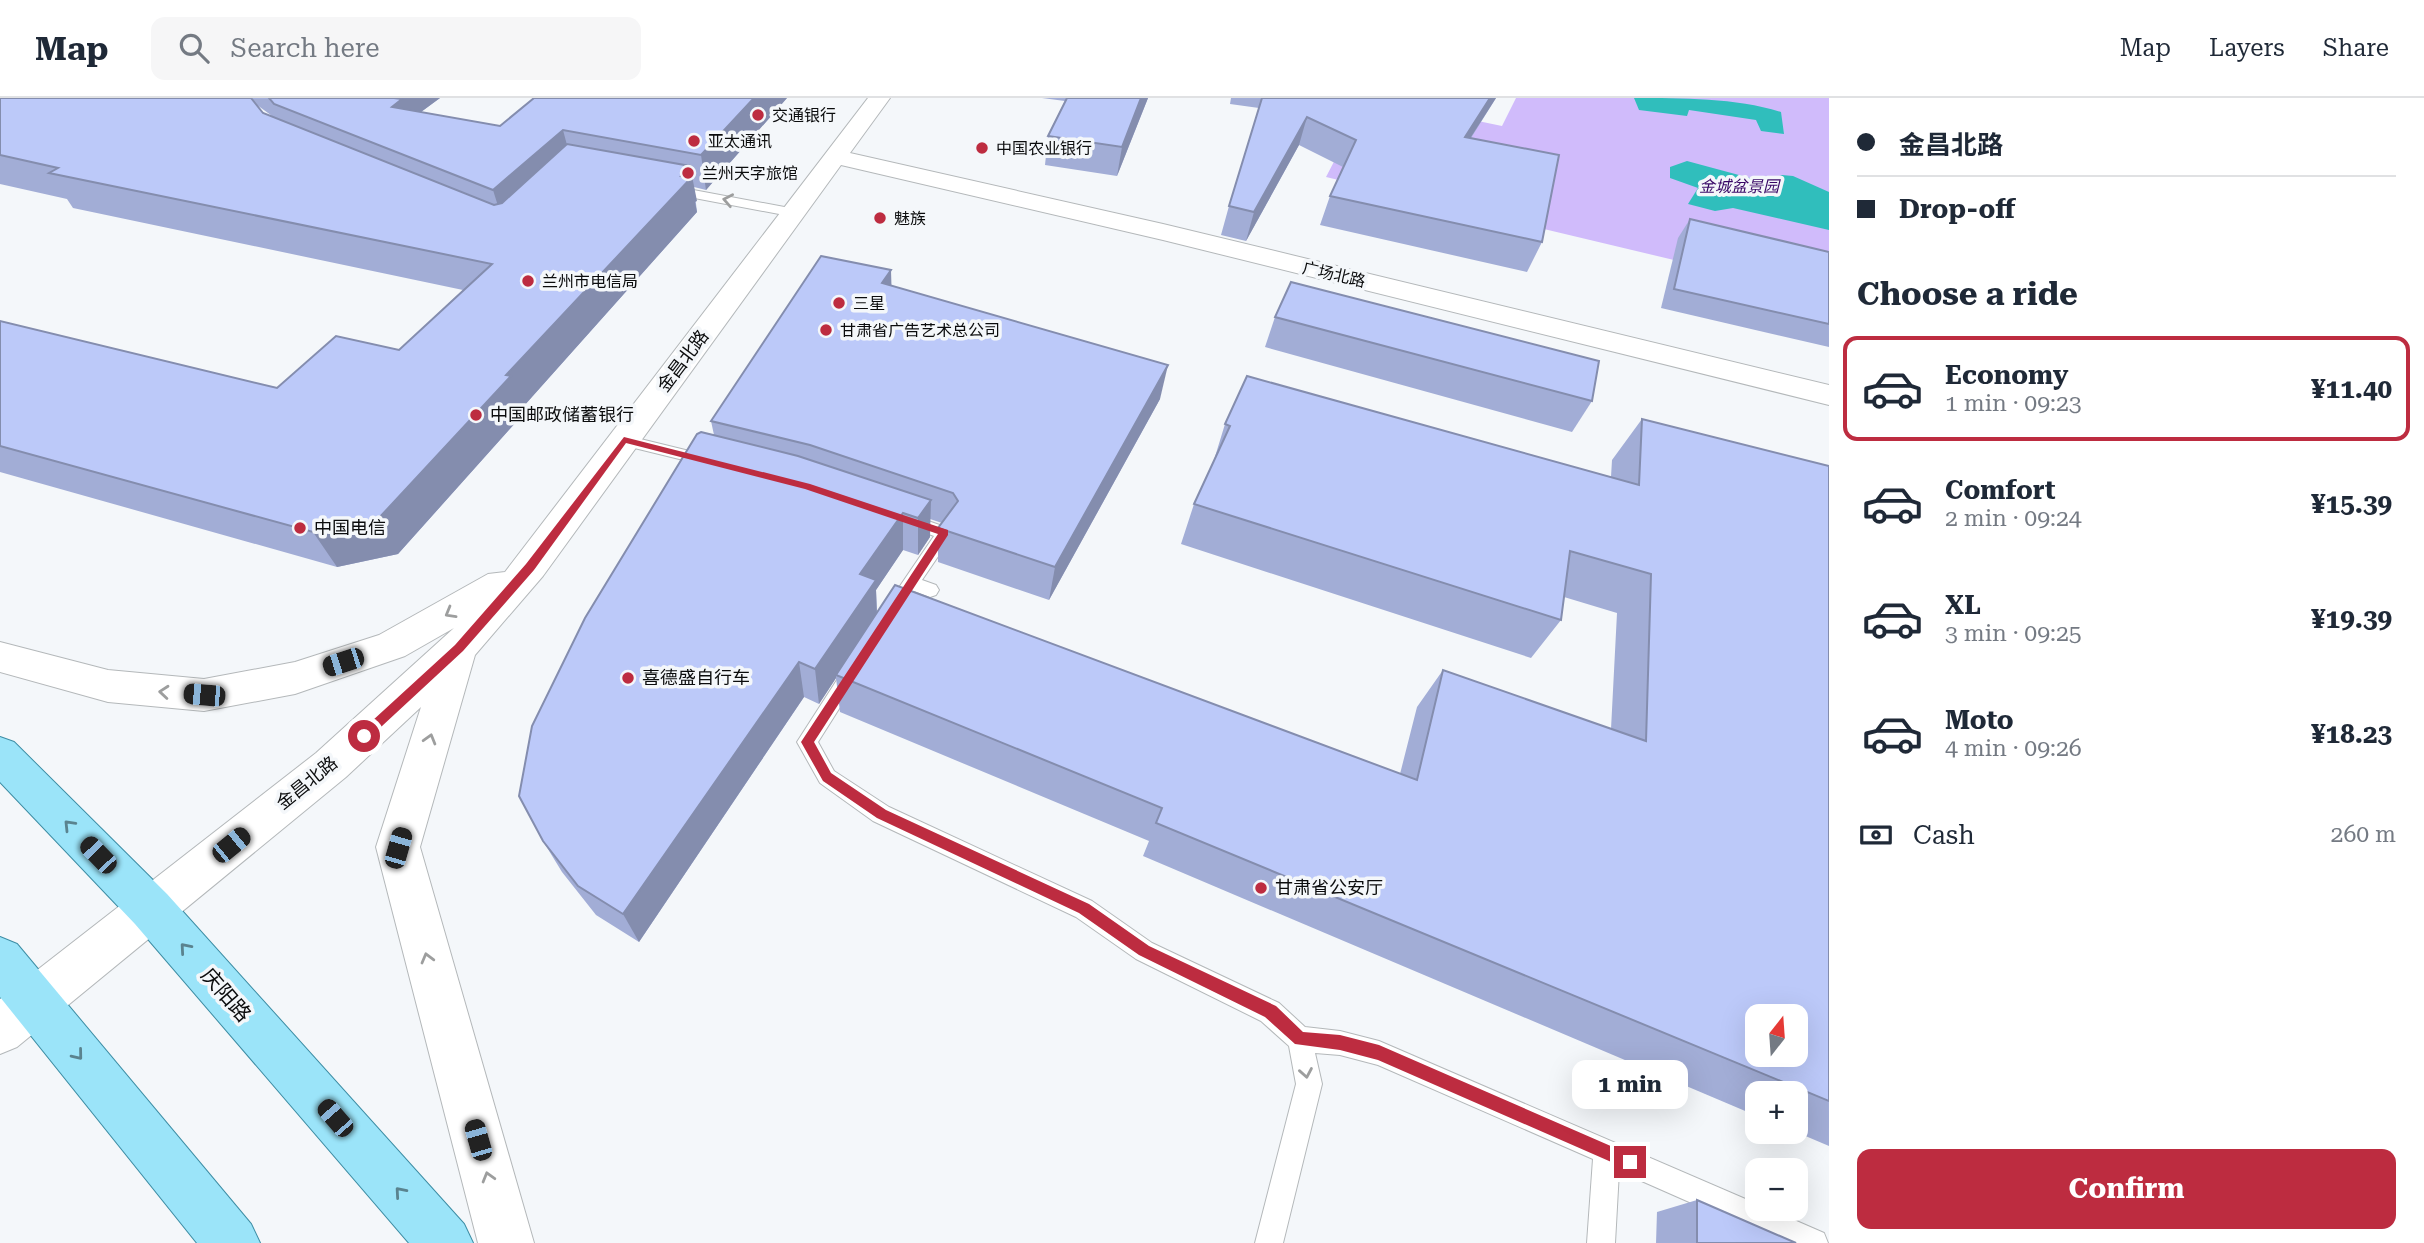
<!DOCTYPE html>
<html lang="en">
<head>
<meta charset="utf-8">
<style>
	:root { --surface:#fff; --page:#f6f6f7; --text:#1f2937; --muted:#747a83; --line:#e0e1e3; --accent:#bd2c40 }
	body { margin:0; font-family:"Roboto Serif","Noto Sans SC",serif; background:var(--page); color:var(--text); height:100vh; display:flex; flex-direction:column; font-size:26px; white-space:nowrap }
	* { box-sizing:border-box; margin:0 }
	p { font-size:23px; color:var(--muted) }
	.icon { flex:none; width:38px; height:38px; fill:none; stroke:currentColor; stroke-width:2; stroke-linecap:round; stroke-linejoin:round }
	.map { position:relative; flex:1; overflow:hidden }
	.drawer { display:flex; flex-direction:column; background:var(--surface); width:595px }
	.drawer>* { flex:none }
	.guide { display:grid; align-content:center; height:154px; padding:0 28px; background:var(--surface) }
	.needle { width:46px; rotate:17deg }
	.fabs { position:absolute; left:1745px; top:906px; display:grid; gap:14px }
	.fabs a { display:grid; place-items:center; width:63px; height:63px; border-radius:14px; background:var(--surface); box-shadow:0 7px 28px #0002; font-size:35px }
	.end { position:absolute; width:32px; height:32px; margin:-16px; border:9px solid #bd2c40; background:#fff; box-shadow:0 0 0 4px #fff }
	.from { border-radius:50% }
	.bubble { position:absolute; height:49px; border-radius:14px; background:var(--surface); box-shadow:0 7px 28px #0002; font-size:23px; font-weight:700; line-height:49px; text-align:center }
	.car { position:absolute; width:21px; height:42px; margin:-21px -10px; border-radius:9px; box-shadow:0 0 5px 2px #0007; background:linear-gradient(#222 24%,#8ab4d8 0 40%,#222 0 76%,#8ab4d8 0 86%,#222 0) }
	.guide b { display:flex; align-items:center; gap:24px; height:66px; font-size:26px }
	.guide b+b { border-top:2px solid var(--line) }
	.guide i { width:18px; height:18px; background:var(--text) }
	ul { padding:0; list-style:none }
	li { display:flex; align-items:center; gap:21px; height:105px; margin:0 14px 10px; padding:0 14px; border:4px solid transparent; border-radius:14px }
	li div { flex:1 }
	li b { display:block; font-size:26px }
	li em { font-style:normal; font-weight:700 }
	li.active { border-color:var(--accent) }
	li>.icon { width:63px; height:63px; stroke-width:1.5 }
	h2 { padding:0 28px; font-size:32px; line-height:84px }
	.pay { display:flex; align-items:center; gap:18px; height:77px; padding:0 28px; font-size:26px }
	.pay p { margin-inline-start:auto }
	.button { display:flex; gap:14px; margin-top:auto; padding:14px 28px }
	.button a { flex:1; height:80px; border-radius:14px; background:var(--accent); color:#fff; font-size:28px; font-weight:700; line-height:80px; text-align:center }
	header { display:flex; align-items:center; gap:42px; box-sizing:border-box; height:98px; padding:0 35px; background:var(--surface); border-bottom:2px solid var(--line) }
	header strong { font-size:33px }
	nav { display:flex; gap:38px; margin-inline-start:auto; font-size:24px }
	.search { width:490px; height:63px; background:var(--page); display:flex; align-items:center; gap:18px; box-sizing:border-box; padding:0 24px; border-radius:14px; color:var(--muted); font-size:26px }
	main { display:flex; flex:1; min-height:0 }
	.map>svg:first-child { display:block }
</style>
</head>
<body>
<header>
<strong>Map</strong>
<div class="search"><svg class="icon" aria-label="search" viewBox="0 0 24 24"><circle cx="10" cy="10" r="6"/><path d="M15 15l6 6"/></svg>Search here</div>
<nav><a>Map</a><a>Layers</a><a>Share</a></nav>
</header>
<main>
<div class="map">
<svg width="1829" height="1145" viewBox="0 0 1829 1145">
	<rect width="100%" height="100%" fill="#f4f7fa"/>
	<path fill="#d0bbfb" d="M1367,0l135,28 14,-28h313v199l-503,-120z"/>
	<g fill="#30bebc">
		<path d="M1634,0c48,0 103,0 147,14l3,22 -23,-3 -5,-11 -67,-10 -2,6 -48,-6z"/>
		<path d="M1687,63l63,17 20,2 12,-5 11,1 36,16v38l-96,-22 -18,3 -27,-7 10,-16 -28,-10v-11z"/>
	</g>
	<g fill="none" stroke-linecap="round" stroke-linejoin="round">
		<defs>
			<g id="lane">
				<path d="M672,88l123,23 6,4 -6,4 -127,-24v-6z"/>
				<path d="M624,337l90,22 2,4 -8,5 -90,-22 -2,-4z"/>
				<path d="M908,416l43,15 3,4 -32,47 14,5 3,5 -3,5 -6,2 -16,-6 -15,25h-14l-2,-5 51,-75 -32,-12 -3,-4 3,-4z"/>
				<path d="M851,568l7,3 3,5 -43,68 16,29 55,36 203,94 60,42 127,60 26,24 35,4 39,10 378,163v5h12l55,24 4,10h-46l-163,-72 -4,72h-28l6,-84 -215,-94 -38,-10 -25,-2 7,31 -39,159h-28l41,-159 -7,-38 -28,-25 -125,-62 -60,-42 -203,-96 -53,-38 -23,-41 47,-73z"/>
			</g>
			<path id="secondary" d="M868,0h22l-40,55 313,71 666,161v20l-666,-165 -322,-75 -298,411 -68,79 -55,192 114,396h-56l-102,-396 45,-140 -75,70 -329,270 -17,7v-55l316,-246 138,-125 -49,28 -110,38 -91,17 -96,-9 -108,-30v-30l108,28 96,9 91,-17 84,-27 109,-61 17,-2z"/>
			<g id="primary">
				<path d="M0,639l14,5 153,152 297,330 9,19h-64l-274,-319 -135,-142z"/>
				<path d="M0,839l17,7 234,280 9,19h-63l-197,-246z"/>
			</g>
		</defs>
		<use href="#lane" stroke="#b4b8ba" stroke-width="2"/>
		<use href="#secondary" stroke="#b4b8ba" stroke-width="2"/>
		<use href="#primary" stroke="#3d8da4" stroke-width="2"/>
		<use href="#lane" fill="#fff" fill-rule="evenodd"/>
		<use href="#secondary" fill="#fff" fill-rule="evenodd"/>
		<use href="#primary" fill="#9be4f9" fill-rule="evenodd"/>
	</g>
	<g fill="#a2add6" fill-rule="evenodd">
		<path d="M0,0h440l-19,14 79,14 287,-28 -81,92 -12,-3 3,25 -174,195 2,5 -127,142 -61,13 -337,-95v-151l277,67 122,-38 64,-60 -390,-82 -6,-9 -67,-15zM257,7l11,8 4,3 -9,-3z"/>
		<path d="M1042,0h106l-31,78 -72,-11 3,-29 17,-35z"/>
		<path d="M1231,0h265l-25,40 71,104 -15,30 -207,-47 10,-29 13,-29 -44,-22 -53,96 -25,-6 8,-29 30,-98 -29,-4z"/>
		<path d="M1690,121l139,33v95l-168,-39 17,-70z"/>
		<path d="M891,187l269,114 -111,201 -111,-38v-34l4,-5 -12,-4v18l-12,18 -15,-5 -27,40 1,23 523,161 17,-67 26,-37 168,59 6,-116 -53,-16 -3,23 -30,38 -350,-114 13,-40 20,-44 11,-36 386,53 1,-17 30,-41 187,47v680l-33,-14v-38h-39v22l-614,-260 6,-15 -309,-129 -4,-34 -17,26 -15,-7 -165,245 -43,-27 -34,-43 -19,-31 171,-406 -3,-14z"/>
		<path d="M1275,219l317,84 -20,31 -307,-85z"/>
		<path d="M1697,1102l99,43h-140l1,-31z"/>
	</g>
	<g fill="#848dae">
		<path d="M385,0h55l-30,22 -5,21z"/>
		<path d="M754,0h33l-81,92 -5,-35z"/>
		<path d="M1141,0h7l-31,78 5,-29z"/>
		<path d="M1490,0h6l-43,67 12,-28z"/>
		<path d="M1307,19l-8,28 -53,96 8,-29z"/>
		<path d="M563,32l9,34 -68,61 -11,-35z"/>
		<path d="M690,68l7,35 -2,1 2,10 -174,195 2,5 -127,142 -61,13 -24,-35 193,-157z"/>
		<path d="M891,172l1,34 -10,-21z"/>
		<path d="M1168,267l-8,34 -111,201 6,-33z"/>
		<path d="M931,402l-1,37 -12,18v-37z"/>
		<path d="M903,415v37l-27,40 1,26 -41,59v3l-17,26 -4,-35 45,-95z"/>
		<path d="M799,564l5,35 -165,245 -16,-28z"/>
	</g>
	<g fill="#bcc9f9" stroke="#848dae" stroke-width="2" fill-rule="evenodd">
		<path d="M0,0h251l12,15 231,92 8,-2 65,-59 123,22 -9,10 10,2 -185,197 5,1 -133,143 -65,13 -313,-86v-125l277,67 59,-52 63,14 93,-86 -443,-91 9,-5 -58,-13z"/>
		<path d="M269,0h125l8,1 -10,8 108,19 34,-28h220l-53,57 -138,-25 -70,60 -219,-86z"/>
		<path d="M1067,0h74l-19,49 -74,-11z"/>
		<path d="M1262,0h228l-25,39 94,18 -17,87 -212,-46 26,-56 -49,-23 -53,95 -25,-6z"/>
		<path d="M1690,121l139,33v72l-155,-35z"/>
		<path d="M821,158l70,14 -9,13 286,82 -113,202 -117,-39 20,-27 -5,-8 -143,-48 -99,-24z"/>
		<path d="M1291,184l308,79 -7,40 -317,-84z"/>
		<path d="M1247,278l392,109 3,-66 187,47v635l-673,-278 6,-15 -326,-133 59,-90 522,195 26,-110 203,71 5,-167 -81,-23 -9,69 -367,-116 36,-78 -5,-2zM1757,919h39v38h-39z"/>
		<path d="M701,334l97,24 133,44 -13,18 -15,-5 -43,61 16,6 -61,89 -16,-7 -176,252 -45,-28 -35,-45 -24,-45 13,-70 53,-108 112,-184z"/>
		<path d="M1697,1102l99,43h-99z"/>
	</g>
	<defs><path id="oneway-chevron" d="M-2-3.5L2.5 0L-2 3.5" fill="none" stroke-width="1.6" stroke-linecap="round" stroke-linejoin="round" transform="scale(1.75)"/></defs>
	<g stroke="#9d9e9e">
		<use href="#oneway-chevron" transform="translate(728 102) rotate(-169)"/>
		<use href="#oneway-chevron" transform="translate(450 515) rotate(150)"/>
		<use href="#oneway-chevron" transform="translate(164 594) rotate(-175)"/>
		<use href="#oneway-chevron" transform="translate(430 641) rotate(-74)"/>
		<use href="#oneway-chevron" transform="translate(427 860) rotate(-105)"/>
		<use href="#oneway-chevron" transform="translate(1306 975) rotate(80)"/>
		<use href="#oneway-chevron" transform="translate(488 1079) rotate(-106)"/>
	</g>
	<g stroke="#5a838f">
		<use href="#oneway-chevron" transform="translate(69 727) rotate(-134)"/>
		<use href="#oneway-chevron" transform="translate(185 850) rotate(-131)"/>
		<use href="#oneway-chevron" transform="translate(78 957) rotate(51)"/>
		<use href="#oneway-chevron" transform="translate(400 1094) rotate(-131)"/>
	</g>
	<path fill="#bd2c40" d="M624,339l186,47 138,46v5l-134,207 17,31 55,37 203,94 60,42 127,60 27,26 37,3 39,10 257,112 2,5 -2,6 -6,2 -5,-2 -247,-108 -38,-10 -45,-6 -30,-27 -126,-62 -60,-42 -202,-95 -54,-37 -22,-39 137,-208 -133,-45 -179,-46 -92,127 -71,81 -95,88h-8v-7l95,-87 71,-81z"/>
	<g fill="#bd2c40" stroke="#f4f7fa" stroke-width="2.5">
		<circle cx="758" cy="17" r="7"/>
		<circle cx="694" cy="43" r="7"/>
		<circle cx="982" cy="50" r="7"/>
		<circle cx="688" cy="75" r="7"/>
		<circle cx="880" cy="120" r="7"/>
		<circle cx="528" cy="183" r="7"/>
		<circle cx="839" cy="205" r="7"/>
		<circle cx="826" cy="232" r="7"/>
		<circle cx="476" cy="317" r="7"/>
		<circle cx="300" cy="430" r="7"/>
		<circle cx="628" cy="580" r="7"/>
		<circle cx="1261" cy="790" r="7"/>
	</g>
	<g text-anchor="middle" stroke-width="7" stroke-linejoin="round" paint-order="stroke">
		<g font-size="16" fill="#0b0c0d" stroke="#f4f7fa" text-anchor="start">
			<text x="772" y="23">交通银行</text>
			<text x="708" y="49">亚太通讯</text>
			<text x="996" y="56">中国农业银行</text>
			<text x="702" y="81">兰州天字旅馆</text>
			<text x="894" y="126">魅族</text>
			<text x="542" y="189">兰州市电信局</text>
			<text x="853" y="211">三星</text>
			<text x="840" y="238">甘肃省广告艺术总公司</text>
		</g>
		<g font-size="16" font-style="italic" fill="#370665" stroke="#f4f7fa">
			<text x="1739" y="94">金城盆景园</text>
		</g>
		<g font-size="16" fill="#0b0c0d" stroke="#f4f7fa">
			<text transform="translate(1334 176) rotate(13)" y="6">广场北路</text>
		</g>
		<g font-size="18" fill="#0b0c0d" stroke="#f4f7fa">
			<text transform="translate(683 263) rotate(-53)" y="6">金昌北路</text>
			<text transform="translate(307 685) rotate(-39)" y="6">金昌北路</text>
		</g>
		<g font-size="18" fill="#0b0c0d" stroke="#f4f7fa" text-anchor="start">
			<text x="490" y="323">中国邮政储蓄银行</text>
			<text x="314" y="436">中国电信</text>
			<text x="642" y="586">喜德盛自行车</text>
			<text x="1275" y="796">甘肃省公安厅</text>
		</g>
		<g font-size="21" fill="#0b0c0d" stroke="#f4f7fa">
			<text transform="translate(226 897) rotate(49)" y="7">庆阳路</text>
		</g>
	</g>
</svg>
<div class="fabs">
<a><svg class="needle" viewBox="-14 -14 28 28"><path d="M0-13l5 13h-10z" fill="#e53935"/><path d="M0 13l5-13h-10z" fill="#747a83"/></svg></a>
<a>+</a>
<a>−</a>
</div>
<i class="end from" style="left:364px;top:638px"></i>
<i class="end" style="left:1630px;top:1064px"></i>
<div class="bubble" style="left:1572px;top:962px;width:116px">1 min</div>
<i class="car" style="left:343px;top:564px;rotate:252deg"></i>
<i class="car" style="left:204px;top:597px;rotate:275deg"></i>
<i class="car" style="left:231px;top:747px;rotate:51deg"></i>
<i class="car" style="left:398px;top:750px;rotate:16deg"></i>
<i class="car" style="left:98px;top:757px;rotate:316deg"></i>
<i class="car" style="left:335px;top:1020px;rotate:319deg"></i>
<i class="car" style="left:478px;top:1042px;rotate:344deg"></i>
</div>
<section class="drawer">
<div class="guide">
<b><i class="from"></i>金昌北路</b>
<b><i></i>Drop-off</b>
</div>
<h2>Choose a ride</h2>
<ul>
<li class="active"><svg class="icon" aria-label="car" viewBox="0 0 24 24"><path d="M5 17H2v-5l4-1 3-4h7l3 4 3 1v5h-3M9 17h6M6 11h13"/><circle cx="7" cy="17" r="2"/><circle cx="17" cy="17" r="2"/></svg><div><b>Economy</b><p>1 min · 09:23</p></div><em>¥11.40</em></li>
<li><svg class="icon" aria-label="car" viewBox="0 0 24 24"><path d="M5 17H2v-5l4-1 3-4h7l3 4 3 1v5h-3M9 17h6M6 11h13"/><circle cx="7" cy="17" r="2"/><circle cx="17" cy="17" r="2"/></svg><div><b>Comfort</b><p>2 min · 09:24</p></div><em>¥15.39</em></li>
<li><svg class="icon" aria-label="car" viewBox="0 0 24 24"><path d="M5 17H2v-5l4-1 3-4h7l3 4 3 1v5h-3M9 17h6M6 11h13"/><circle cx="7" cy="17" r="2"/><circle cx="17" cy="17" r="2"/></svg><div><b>XL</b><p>3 min · 09:25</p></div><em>¥19.39</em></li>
<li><svg class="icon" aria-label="car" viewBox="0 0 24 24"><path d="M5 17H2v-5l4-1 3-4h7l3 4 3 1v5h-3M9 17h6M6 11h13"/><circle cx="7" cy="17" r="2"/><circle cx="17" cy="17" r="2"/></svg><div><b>Moto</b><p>4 min · 09:26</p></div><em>¥18.23</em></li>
</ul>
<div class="pay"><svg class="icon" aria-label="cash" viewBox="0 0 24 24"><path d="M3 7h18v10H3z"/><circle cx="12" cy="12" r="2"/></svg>Cash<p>260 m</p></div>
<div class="button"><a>Confirm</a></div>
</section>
</main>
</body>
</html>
